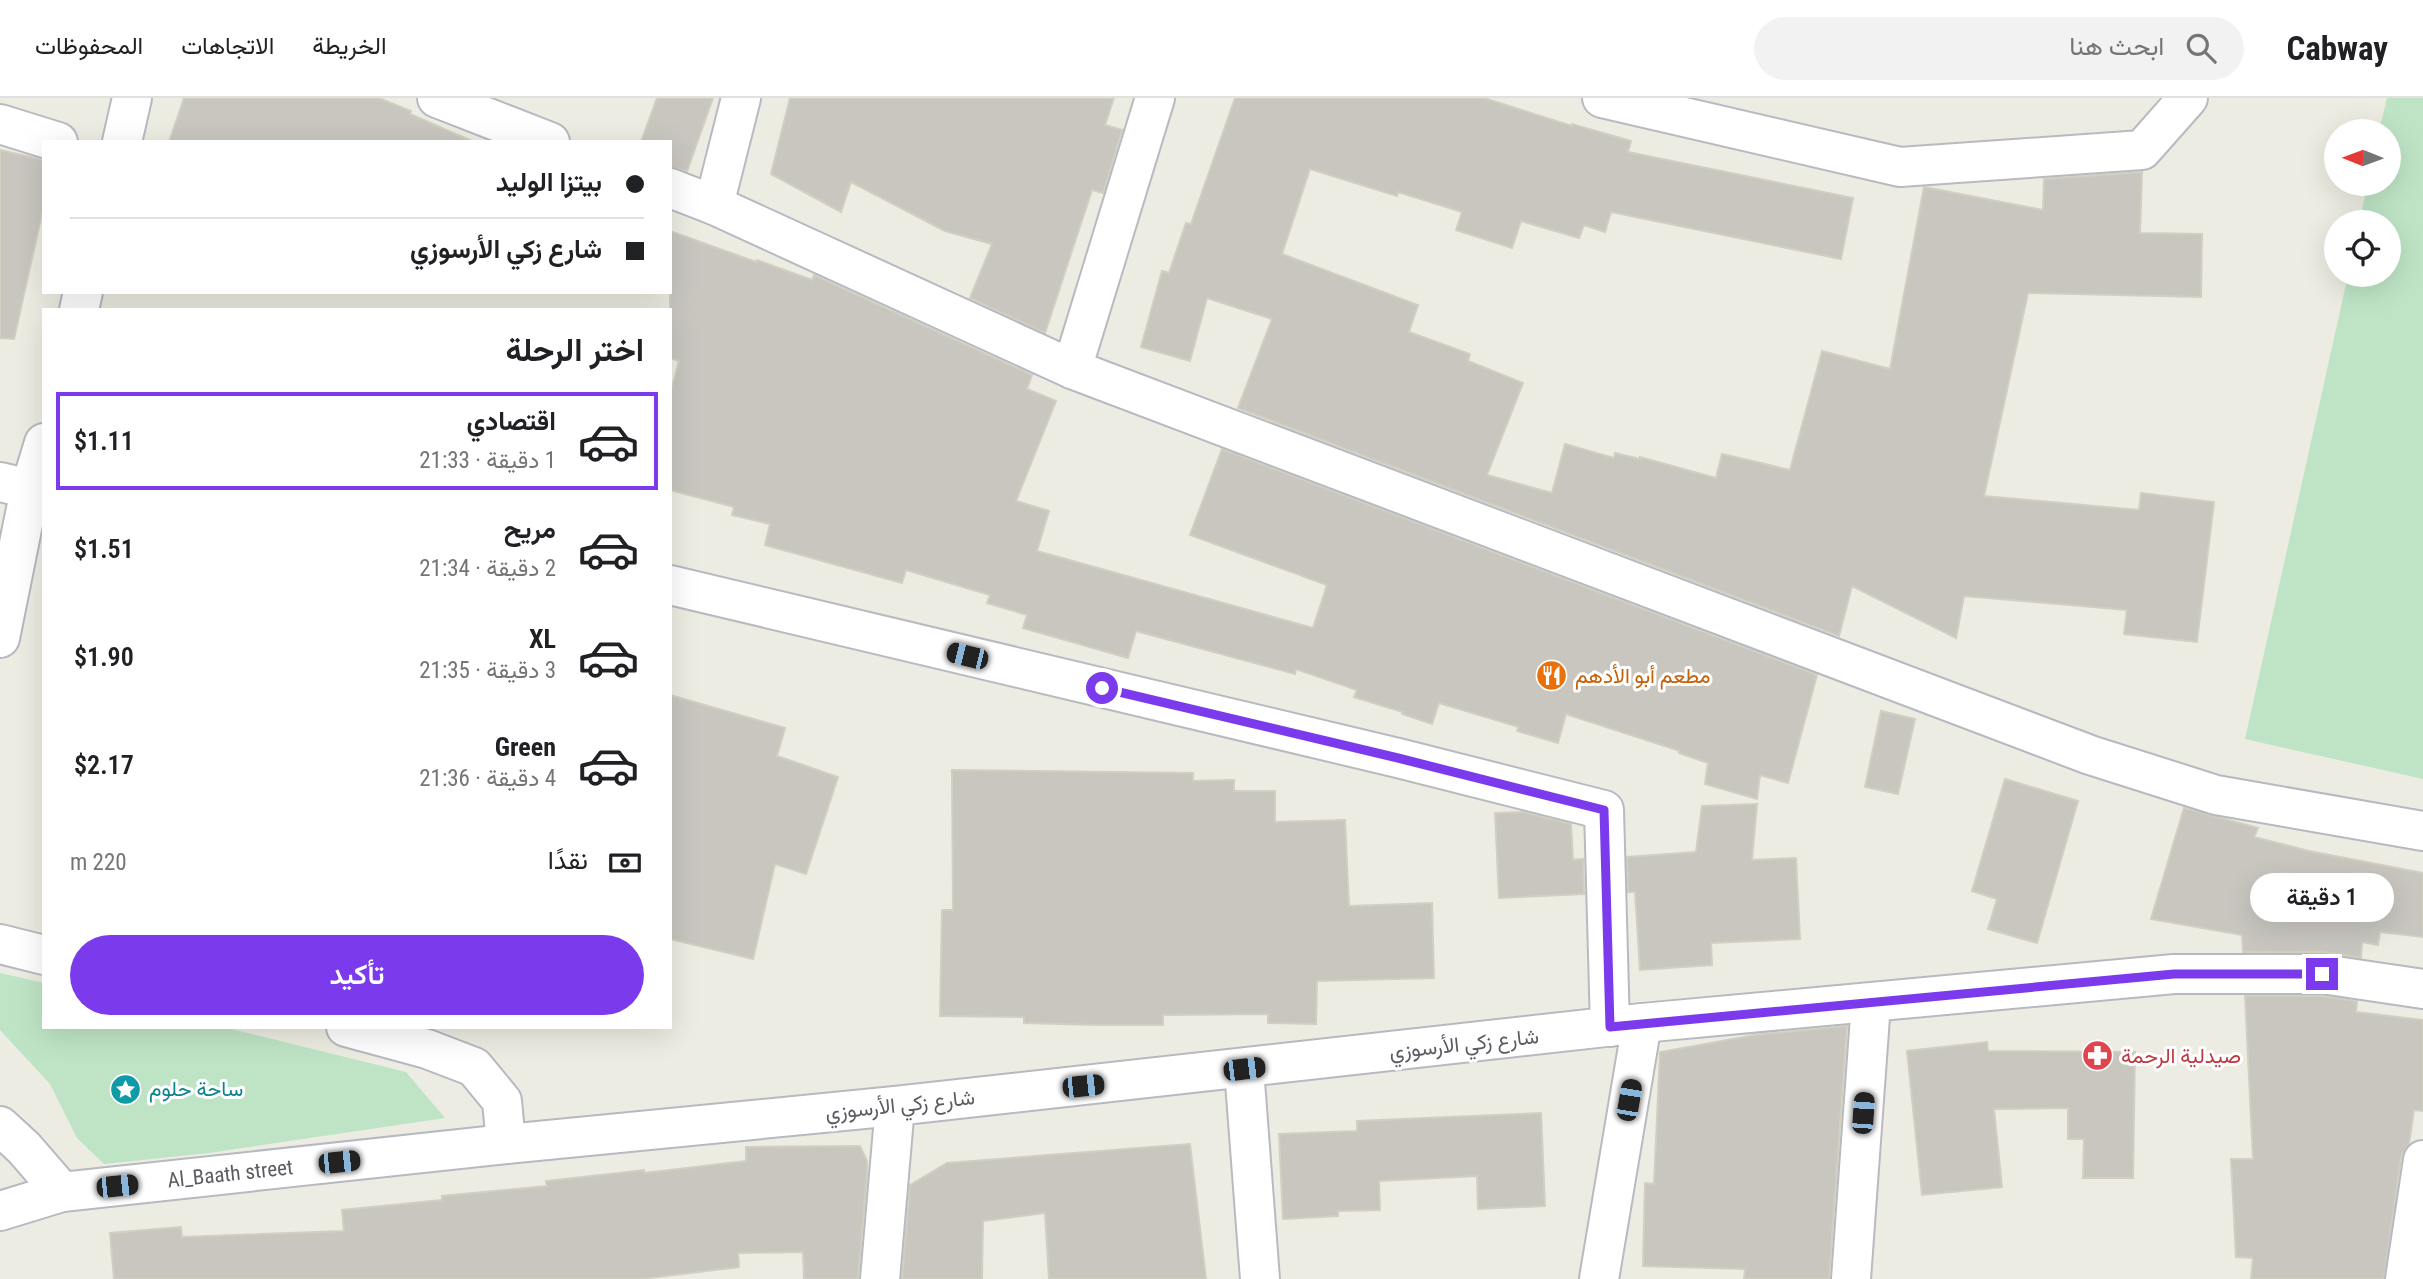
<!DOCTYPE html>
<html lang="ar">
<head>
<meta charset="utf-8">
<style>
	:root { --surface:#fff; --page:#f2f2f2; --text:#202124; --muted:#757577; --line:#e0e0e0; --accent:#7c3aed }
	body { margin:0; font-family:"Roboto Condensed",Vazirmatn,sans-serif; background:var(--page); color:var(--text); direction:rtl; height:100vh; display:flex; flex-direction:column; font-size:26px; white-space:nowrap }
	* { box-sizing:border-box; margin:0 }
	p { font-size:23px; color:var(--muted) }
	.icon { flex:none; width:38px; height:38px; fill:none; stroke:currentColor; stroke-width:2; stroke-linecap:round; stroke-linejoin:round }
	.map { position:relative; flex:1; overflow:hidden; direction:ltr }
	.details { position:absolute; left:42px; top:210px; width:630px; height:721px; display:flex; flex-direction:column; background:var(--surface); border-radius:0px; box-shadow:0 7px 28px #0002; direction:rtl }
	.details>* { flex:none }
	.hud { position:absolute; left:42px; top:42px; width:630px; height:154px; border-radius:0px; box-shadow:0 7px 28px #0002; direction:rtl; display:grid; align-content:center; height:154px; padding:0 28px; background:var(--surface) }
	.needle { width:46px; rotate:271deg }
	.tools { position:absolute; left:2324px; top:21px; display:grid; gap:14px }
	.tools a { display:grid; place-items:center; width:77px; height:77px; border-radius:50%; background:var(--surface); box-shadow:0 7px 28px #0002; font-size:35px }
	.end { position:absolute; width:32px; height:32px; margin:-16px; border:9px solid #7c3aed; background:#fff; box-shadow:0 0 0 4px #fff }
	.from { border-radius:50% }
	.bubble { position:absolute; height:49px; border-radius:24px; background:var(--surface); box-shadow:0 7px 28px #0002; font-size:23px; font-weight:600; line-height:49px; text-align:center; direction:rtl }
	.car { position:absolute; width:21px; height:42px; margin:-21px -10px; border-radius:9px; box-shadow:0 0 5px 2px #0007; background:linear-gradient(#222 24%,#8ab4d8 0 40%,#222 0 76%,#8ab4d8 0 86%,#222 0) }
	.hud b { display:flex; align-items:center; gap:24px; height:66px; font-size:26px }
	.hud b+b { border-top:2px solid var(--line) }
	.hud i { width:18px; height:18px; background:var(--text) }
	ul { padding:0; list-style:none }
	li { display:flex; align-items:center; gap:21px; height:98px; margin:0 14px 10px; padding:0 14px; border:4px solid transparent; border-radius:0px }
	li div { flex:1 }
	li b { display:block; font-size:26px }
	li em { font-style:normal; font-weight:600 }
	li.active { border-color:var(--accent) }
	li>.icon { width:63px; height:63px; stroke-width:1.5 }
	h2 { padding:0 28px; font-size:32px; line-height:84px }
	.pay { display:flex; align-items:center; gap:18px; height:77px; padding:0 28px; font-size:26px }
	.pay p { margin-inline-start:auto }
	.cta { display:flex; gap:14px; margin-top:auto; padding:14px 28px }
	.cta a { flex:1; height:80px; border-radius:42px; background:var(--accent); color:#fff; font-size:28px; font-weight:600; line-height:80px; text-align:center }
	header { display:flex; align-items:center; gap:42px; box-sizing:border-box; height:98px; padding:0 35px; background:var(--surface); border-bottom:2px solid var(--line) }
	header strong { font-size:33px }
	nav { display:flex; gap:38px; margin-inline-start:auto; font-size:24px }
	.search { width:490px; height:63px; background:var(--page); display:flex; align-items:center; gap:18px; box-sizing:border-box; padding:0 24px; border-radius:38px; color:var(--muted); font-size:26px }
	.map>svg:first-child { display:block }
</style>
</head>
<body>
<header>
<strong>Cabway</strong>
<div class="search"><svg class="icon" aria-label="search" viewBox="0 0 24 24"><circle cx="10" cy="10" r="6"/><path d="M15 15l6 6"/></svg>ابحث هنا</div>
<nav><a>الخريطة</a><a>الاتجاهات</a><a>المحفوظات</a></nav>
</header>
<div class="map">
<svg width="2423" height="1181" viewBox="0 0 2423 1181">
	<rect width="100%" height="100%" fill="#edece2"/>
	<g fill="#bee4c5">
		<path d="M2387,0h36v681l-178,-40 103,-464h41v-53h-30l9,-38h21v-53h-10z"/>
		<path d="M0,875l44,10v44h179l183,45 39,46 -236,35 -105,11 -27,-26 -27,-54 -50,-54z"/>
	</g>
	<g fill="#c8c6bf" stroke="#d1cfc0" stroke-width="2">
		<path d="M184,0h195l32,13 -1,3 64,28h-305z"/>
		<path d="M657,0h56l-26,73 -17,-4v-25h-29z"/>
		<path d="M790,0h324l-9,27 17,5 -19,63 -11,-3 -47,143 -75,-35 22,-54 -47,-13 -94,-49 -10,30 -70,-38z"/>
		<path d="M1235,0h249l88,28v-2l59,17 -3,11 225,46 -12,61 -230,-47 -6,20 -21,-7 -5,13 -58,-17 -9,27 -56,-18 6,-18 -64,-20 -1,4 -87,-27 -28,85 136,51 -9,27 61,22 -2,7 55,22 -36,92 65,18 13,-49 49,14 1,-5 25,6v-2l76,21 6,-24 68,16 32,-119 68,18 34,-182 119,23 1,-31 98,-7 -2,61 62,1 -1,63 -173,-4 -44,203 155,14 2,-17 73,9 -17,140 -73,-8 3,-24 -163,-14 -8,42 -104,-52 -13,50 -601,-228 34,-89 -65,-21 -17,63 -49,-14 21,-76 7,2 17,-50 5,1z"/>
		<path d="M0,52l44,10v45l-30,134 -14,-1z"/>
		<path d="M670,133l86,31 1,-2 55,20 2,-5 218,100 -5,14 29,12 -40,100 33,10 -12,40 276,77 14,-43 -137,-50 32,-86 595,226 -29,108 -28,-8 -3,24 -52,-15 3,-21 -29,-10 1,-2 -114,-37 -8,29 -41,-12 2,-4 -80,-24 -7,21 -30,-10 1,-2 -49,-15 3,-7 -61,-21 -1,5 -159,-43 -8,27 -105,-30 4,-13 -40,-12 3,-8 -84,-25 -4,13 -137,-38 5,-21 -38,-9 2,-8 -64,-17v-95l9,-34 -9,-3z"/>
		<path d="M670,597l115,33 -8,28 61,21 -32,97 -31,-10 -22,95 -83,-20z"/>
		<path d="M1881,613l34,8 -17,75 -33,-7z"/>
		<path d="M952,672l241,3v8l41,-1v11h41v31l70,-2 4,86 83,-3 2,75 -117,3 -1,43 -48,-1v-9l-105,1v10h-64l-75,-2v-6l-84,-1 2,-106h11z"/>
		<path d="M2005,681l73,22 -41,142 -49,-14 9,-30 -25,-8z"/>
		<path d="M1757,706l-5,56 44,-2 4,81 -89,4 1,22 -72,5 -5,-78h-7l-1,-35 69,-5 6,-46z"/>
		<path d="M2184,710l74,20 -4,9 55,14 114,22v64l-43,-5 -2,13 -16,-3 -1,16 -39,-6h-79l-1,-17 -91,-16z"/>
		<path d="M1523,714l48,12 2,36 10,-1 1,35 -85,4 -4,-85z"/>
		<path d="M2245,898h75l37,5 -1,11 67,8v91l-9,-1 -5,34 -8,13 -17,122h-133l2,-21 -17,-1 -5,-98h22z"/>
		<path d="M1847,928l-18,253h-85l1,-10 -102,-3 2,-83 9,1 6,-132 95,-17z"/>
		<path d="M1987,944l1,9 147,1 -2,126h-50l1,-39h-16v-31l-74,1 8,78 -80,8 -15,-144z"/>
		<path d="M1541,1015l4,93 -67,3 -1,-33 -98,5 1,29 -42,1v5l-55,3 -4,-85 78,-3v-10z"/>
		<path d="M1190,1046l16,135h-157l-4,-66 -62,8 -1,58h-80l8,-94 37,-22z"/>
		<path d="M860,1048l7,15v13l-9,105h-54l-1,-27 -65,1 1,14 -97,12h-528l-4,-46 71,-6 1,10 162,-6 -2,-21 100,-10v-4l105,-10 -1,-5 98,-11v3l102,-12v-14z"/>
	</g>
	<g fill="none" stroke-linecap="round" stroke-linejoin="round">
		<defs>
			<g id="street">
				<path d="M1602,0l298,69 242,-17 46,-52"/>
				<path d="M0,26l58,18"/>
				<path d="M714,107l27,-107"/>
				<path d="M1072,271l83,-271"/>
				<path d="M0,384l30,7 14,18"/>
				<path d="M670,487l728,173 206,52 6,217"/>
				<path d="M1244,971l16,210"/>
				<path d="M880,1181l15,-173"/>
				<path d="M1599,1181l43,-256"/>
				<path d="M1851,1181l20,-276"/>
				<path d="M2405,1181l18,-119"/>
			</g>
			<g id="secondary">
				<path d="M437,0l113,44"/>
				<path d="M122,44l10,-44"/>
				<path d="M670,90l44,17 358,164 1018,386 126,40 207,36"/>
				<path d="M79,212l4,-18"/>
				<path d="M0,540l30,-149 14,-46"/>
				<path d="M0,846l44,11"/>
				<path d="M346,929l81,22 47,18 28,34 4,43"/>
				<path d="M0,1028l24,22 38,44"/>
				<path id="s1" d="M0,1113l62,-19 444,-48 389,-38 747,-83 532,-49h148l101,15"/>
			</g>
		</defs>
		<use href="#street" stroke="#b9bac0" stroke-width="42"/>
		<use href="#secondary" stroke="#b7b9c0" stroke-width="42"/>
		<use href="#street" stroke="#fff" stroke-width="38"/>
		<use href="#secondary" stroke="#fff" stroke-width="38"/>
	</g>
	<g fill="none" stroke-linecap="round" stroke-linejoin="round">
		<path stroke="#7c3aed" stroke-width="9" d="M1102,590l296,70 206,52 6,217 564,-53h148"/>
	</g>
	<defs>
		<symbol id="restaurant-disc" viewBox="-11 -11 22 22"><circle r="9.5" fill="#e8710a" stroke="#fff"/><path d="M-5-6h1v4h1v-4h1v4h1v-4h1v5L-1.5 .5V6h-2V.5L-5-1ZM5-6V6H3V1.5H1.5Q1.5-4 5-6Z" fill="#fff"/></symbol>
		<symbol id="pharmacy-disc" viewBox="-11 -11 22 22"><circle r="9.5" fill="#e0444e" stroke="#fff"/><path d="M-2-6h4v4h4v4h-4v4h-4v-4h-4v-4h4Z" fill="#fff"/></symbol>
		<symbol id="sight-disc" viewBox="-11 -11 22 22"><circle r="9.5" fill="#0f9aa8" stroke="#fff"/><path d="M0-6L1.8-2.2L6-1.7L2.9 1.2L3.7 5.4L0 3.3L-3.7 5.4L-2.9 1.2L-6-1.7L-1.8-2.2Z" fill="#fff"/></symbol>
	</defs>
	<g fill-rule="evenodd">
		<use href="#restaurant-disc" x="1534" y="560" width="35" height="35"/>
		<use href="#pharmacy-disc" x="2080" y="940" width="35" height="35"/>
		<use href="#sight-disc" x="108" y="974" width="35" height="35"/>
	</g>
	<g text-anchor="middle" stroke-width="6" stroke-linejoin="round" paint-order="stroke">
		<g font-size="21" fill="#c56008" stroke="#fff" text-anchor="start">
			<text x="1575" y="585">مطعم أبو الأدهم</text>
		</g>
		<g font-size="21" fill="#5a5c62" stroke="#fff">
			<text transform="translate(1464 946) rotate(-6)" y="7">شارع زكي الأرسوزي</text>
			<text transform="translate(900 1007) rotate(-6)" y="7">شارع زكي الأرسوزي</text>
			<text dy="7" stroke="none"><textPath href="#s1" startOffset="234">Al_Baath street</textPath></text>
		</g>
		<g font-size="21" fill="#be3a42" stroke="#fff" text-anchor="start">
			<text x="2121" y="965">صيدلية الرحمة</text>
		</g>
		<g font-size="21" fill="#0d838f" stroke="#fff" text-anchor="start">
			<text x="149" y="998">ساحة حلوم</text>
		</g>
	</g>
</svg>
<div class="tools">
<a><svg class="needle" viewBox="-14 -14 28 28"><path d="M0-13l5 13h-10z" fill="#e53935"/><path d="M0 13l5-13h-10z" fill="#757577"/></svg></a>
<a><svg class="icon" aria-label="locate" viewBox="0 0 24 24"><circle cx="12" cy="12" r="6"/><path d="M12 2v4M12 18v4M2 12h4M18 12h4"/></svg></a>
</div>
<i class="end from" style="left:1102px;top:590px"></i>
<i class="end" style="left:2322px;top:876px"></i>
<div class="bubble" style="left:2250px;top:775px;width:144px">1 دقيقة</div>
<i class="car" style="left:967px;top:558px;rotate:284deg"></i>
<i class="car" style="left:1244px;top:971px;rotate:83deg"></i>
<i class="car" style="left:1083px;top:988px;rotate:84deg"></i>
<i class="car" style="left:1629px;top:1002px;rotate:10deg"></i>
<i class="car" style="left:1863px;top:1015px;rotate:4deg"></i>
<i class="car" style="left:339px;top:1064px;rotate:84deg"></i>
<i class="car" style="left:117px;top:1088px;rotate:84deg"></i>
<div class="hud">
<b><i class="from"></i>بيتزا الوليد</b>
<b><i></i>شارع زكي الأرسوزي</b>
</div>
<section class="details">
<h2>اختر الرحلة</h2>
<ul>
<li class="active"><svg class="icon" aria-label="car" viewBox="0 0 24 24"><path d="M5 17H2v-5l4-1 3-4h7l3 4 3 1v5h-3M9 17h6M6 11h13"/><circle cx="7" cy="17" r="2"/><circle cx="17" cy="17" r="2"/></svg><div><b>اقتصادي</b><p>1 دقيقة · 21:33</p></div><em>$1.11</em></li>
<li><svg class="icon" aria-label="car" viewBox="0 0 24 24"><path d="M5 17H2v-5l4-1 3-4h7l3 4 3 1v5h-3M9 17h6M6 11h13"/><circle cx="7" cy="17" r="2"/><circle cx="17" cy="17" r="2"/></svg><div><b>مريح</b><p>2 دقيقة · 21:34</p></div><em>$1.51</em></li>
<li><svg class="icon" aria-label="car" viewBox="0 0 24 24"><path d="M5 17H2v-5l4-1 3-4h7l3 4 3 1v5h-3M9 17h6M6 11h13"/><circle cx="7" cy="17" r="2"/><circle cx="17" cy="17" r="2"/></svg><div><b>XL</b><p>3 دقيقة · 21:35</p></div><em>$1.90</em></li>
<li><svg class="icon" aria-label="car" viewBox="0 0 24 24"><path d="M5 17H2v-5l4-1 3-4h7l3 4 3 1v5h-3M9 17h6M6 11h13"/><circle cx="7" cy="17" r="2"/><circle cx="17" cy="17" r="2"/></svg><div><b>Green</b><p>4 دقيقة · 21:36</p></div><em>$2.17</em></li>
</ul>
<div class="pay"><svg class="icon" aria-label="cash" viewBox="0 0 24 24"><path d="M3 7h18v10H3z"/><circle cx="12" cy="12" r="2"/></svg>نقدًا<p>220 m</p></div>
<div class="cta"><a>تأكيد</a></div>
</section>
</div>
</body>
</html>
